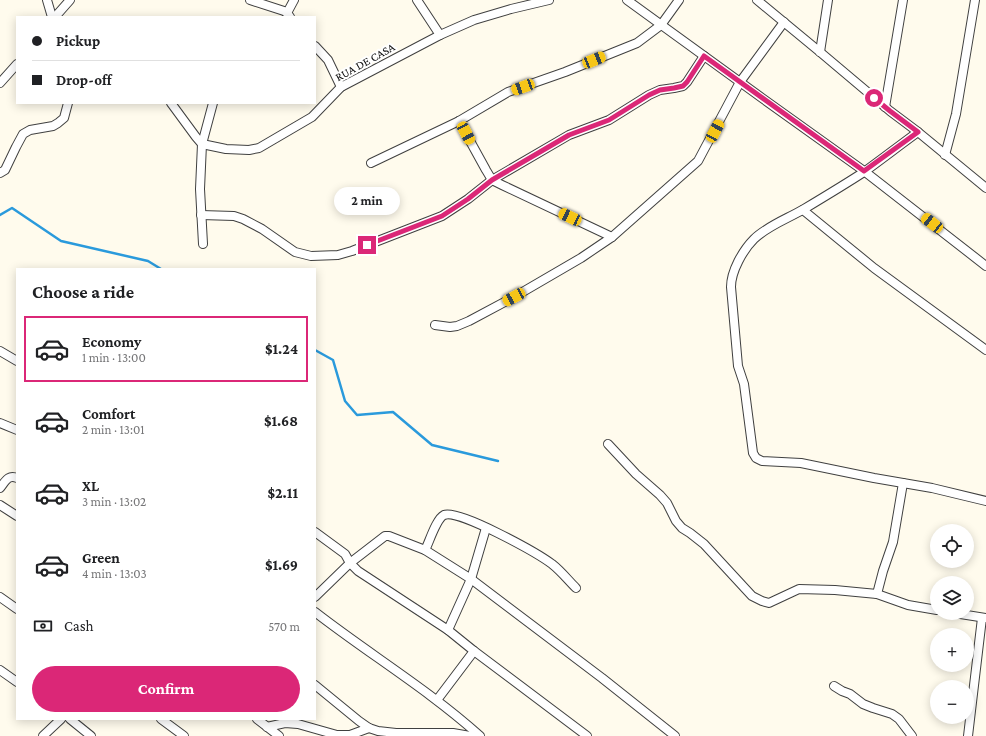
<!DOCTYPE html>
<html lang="en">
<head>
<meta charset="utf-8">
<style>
	:root { --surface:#fff; --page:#f2f2f2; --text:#202124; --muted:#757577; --line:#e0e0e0; --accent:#db2777 }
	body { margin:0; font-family:"Crimson Pro",serif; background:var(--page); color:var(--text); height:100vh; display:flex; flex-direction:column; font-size:15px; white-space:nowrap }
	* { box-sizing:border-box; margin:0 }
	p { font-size:13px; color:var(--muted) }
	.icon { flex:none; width:22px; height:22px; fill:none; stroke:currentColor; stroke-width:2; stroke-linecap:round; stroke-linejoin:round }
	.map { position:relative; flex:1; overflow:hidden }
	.drawer { position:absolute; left:16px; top:268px; width:300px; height:452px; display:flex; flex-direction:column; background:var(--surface); border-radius:0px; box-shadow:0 2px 10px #0003 }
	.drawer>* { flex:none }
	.hud { position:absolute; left:16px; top:16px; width:300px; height:88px; border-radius:0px; box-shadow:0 2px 10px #0003; display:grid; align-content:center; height:88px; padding:0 16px; background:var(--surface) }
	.controls { position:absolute; left:930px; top:524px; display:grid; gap:8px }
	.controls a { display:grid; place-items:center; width:44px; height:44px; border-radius:50%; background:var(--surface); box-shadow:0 2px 10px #0003; font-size:20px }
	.end { position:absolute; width:18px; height:18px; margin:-9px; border:5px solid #db2777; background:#fff; box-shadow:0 0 0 2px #fff }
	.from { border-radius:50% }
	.bubble { position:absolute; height:28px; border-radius:14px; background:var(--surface); box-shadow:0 2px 10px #0003; font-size:13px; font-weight:700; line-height:28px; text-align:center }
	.car { position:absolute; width:12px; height:24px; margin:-12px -6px; border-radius:5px; box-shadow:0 0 3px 1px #0007; background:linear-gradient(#f5c518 24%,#345 0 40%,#f5c518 0 76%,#345 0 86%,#f5c518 0) }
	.hud b { display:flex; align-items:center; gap:14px; height:38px; font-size:15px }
	.hud b+b { border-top:1px solid var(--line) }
	.hud i { width:10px; height:10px; background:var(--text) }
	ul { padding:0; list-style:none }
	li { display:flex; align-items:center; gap:12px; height:66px; margin:0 8px 6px; padding:0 8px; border:2px solid transparent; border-radius:0px }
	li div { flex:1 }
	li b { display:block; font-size:15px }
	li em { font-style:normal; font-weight:700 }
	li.current { border-color:var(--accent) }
	li>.icon { width:36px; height:36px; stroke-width:1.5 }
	h2 { padding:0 16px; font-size:18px; line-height:48px }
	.pay { display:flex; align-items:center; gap:10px; height:44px; padding:0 16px; font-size:15px }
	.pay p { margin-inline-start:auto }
	.cta { display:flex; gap:8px; margin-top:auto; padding:8px 16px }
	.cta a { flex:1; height:46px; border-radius:24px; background:var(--accent); color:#fff; font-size:16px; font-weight:700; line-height:46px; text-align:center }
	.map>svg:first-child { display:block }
</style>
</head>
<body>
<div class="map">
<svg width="986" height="736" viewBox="0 0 986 736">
	<rect width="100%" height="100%" fill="#fffbed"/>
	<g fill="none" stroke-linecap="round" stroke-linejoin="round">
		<g stroke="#2a9adc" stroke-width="2.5">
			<path d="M0,215l12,-7 49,33 87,20 13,8"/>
			<path d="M315,350l18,10 12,41 12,14 36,-3 39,33 66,16"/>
		</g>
		<defs>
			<g id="street">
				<path d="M47,0l5,17"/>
				<path d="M250,0l34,11 3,2 3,4"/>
				<path d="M417,0l23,35"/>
				<path d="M627,0l135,98 102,73 122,95"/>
				<path d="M757,0l63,52 70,59 28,21 68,56"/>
				<path d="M287,13l7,-13"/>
				<path d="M55,17l15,-17"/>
				<path d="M315,46l13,14 13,27"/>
				<path d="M820,52l8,-52"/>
				<path d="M0,83l17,-19"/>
				<path d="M171,103l25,34 6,7 24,5 23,1 10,-2 53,-31 29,-30 99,-52 34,-15 37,-11 38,-9"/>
				<path d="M885,107l18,-107"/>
				<path d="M459,121l27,49 6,10 10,5 110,52"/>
				<path d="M918,132c-18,13 -36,27 -54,40 -20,13 -40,25 -60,37 -15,9 -37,17 -50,30 -11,11 -23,32 -23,48l7,79 6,18 9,69 3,5 6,3 39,2 73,15 58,10 54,13"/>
				<path d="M945,155l11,-41 19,-114"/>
				<path d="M371,163l88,-42 49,-29 57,-20 72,-29 24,-18 18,-25"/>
				<path d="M0,173l5,-3 11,-23 7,-13 7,-4 23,-4 5,-3 6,-5 4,-15"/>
				<path d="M803,210l71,58 112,82"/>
				<path d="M201,215l33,1 9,3 19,10 33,23 16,4 27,-1 14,-4 90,-35 26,-17 24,-19 77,-45 40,-15 40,-25 11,-5 14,-2 9,-2 4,-4 17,-26"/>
				<path d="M203,244l-3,-55 2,-45 11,-41"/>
				<path d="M435,325l15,2 7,-1 12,-5 45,-24 67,-39 31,-21 86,-76 42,-79 44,-60"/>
				<path d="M0,351l17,10"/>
				<path d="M0,423l17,7"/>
				<path d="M608,444l28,30 24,21 7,8 9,18 6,7 8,5 14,11 48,52 10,5 7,2 30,-14 36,1 42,4 31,11 29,5"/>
				<path d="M0,488c5,-6 8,-14 17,-10"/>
				<path d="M0,505l17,11"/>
				<path d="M315,532l30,22 5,9 8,8 90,59 26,21 113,85"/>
				<path d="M425,550c4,-7 11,-31 19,-35 15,-6 93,38 108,49 9,7 16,16 24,24"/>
				<path d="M877,594l6,-23 10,-29 10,-59"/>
				<path d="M0,597l17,12"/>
				<path d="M315,597l35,-34 35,-27h4l36,14 46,29 131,99 73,58"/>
				<path d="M315,612c54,42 114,78 165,124"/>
				<path d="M954,613l32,5"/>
				<path d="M448,630l23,-51 15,-51"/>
				<path d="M0,670l17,12"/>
				<path d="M315,685l44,36 10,7 9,3 18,2h57l17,3"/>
				<path d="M834,686l8,5 8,3 13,10 10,4 19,6 7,5 13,17"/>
				<path d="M437,700l37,-49"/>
				<path d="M70,719l21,17"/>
				<path d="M161,719l23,17"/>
				<path d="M257,719l22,17"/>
				<path d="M267,727l18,-4 13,1 39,11h13l19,-7"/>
				<path d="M43,736l18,-17"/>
				<path d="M968,736l14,-118"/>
			</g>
		</defs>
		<use href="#street" stroke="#404040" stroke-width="10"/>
		<use href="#street" stroke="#fff" stroke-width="8"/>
	</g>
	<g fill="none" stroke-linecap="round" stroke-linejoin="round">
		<path stroke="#db2777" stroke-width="5" d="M367,245l75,-29 26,-17 24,-19 77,-45 40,-15 40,-25 11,-5 14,-2 9,-2 4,-4 17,-26 160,115 54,-39 -28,-21 -16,-13"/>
	</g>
	<g text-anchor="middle" stroke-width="4" stroke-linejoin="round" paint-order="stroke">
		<g font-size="12" fill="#0d0d0d" stroke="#fff">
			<text transform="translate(365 62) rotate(-29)" y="4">RUA DE CASA</text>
		</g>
	</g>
</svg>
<div class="controls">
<a><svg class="icon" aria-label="locate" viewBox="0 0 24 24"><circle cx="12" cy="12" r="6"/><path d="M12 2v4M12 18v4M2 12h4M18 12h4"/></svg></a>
<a><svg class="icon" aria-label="layers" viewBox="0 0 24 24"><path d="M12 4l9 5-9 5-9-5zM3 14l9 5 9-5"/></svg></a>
<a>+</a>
<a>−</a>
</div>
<i class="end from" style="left:874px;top:98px"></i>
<i class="end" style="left:367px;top:245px"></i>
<div class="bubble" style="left:334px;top:187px;width:66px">2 min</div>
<i class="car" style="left:594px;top:60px;rotate:68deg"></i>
<i class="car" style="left:523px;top:87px;rotate:250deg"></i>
<i class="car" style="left:715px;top:131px;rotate:28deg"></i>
<i class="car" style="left:466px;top:133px;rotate:152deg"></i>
<i class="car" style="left:570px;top:217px;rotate:295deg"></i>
<i class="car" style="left:932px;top:223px;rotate:308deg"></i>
<i class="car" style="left:514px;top:297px;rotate:242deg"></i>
<div class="hud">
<b><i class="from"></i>Pickup</b>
<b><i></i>Drop-off</b>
</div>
<section class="drawer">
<h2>Choose a ride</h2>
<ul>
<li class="current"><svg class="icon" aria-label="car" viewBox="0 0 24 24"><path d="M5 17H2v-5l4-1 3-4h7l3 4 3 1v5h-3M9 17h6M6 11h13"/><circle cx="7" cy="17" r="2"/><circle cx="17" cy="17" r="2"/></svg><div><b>Economy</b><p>1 min · 13:00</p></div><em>$1.24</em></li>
<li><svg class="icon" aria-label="car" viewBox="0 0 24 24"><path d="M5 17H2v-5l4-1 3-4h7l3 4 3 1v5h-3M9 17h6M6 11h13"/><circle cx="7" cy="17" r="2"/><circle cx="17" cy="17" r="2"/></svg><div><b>Comfort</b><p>2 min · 13:01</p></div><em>$1.68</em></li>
<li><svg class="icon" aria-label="car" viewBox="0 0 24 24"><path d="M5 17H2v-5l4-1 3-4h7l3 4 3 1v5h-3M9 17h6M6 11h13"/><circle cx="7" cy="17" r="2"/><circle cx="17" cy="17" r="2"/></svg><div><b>XL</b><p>3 min · 13:02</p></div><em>$2.11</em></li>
<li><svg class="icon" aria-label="car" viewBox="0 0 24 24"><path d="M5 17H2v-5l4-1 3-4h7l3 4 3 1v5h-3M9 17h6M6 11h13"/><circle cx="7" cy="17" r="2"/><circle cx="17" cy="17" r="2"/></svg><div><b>Green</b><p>4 min · 13:03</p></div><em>$1.69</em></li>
</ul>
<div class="pay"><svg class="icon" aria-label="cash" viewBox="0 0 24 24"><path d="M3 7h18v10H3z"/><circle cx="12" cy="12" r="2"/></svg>Cash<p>570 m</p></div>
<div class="cta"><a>Confirm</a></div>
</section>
</div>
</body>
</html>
